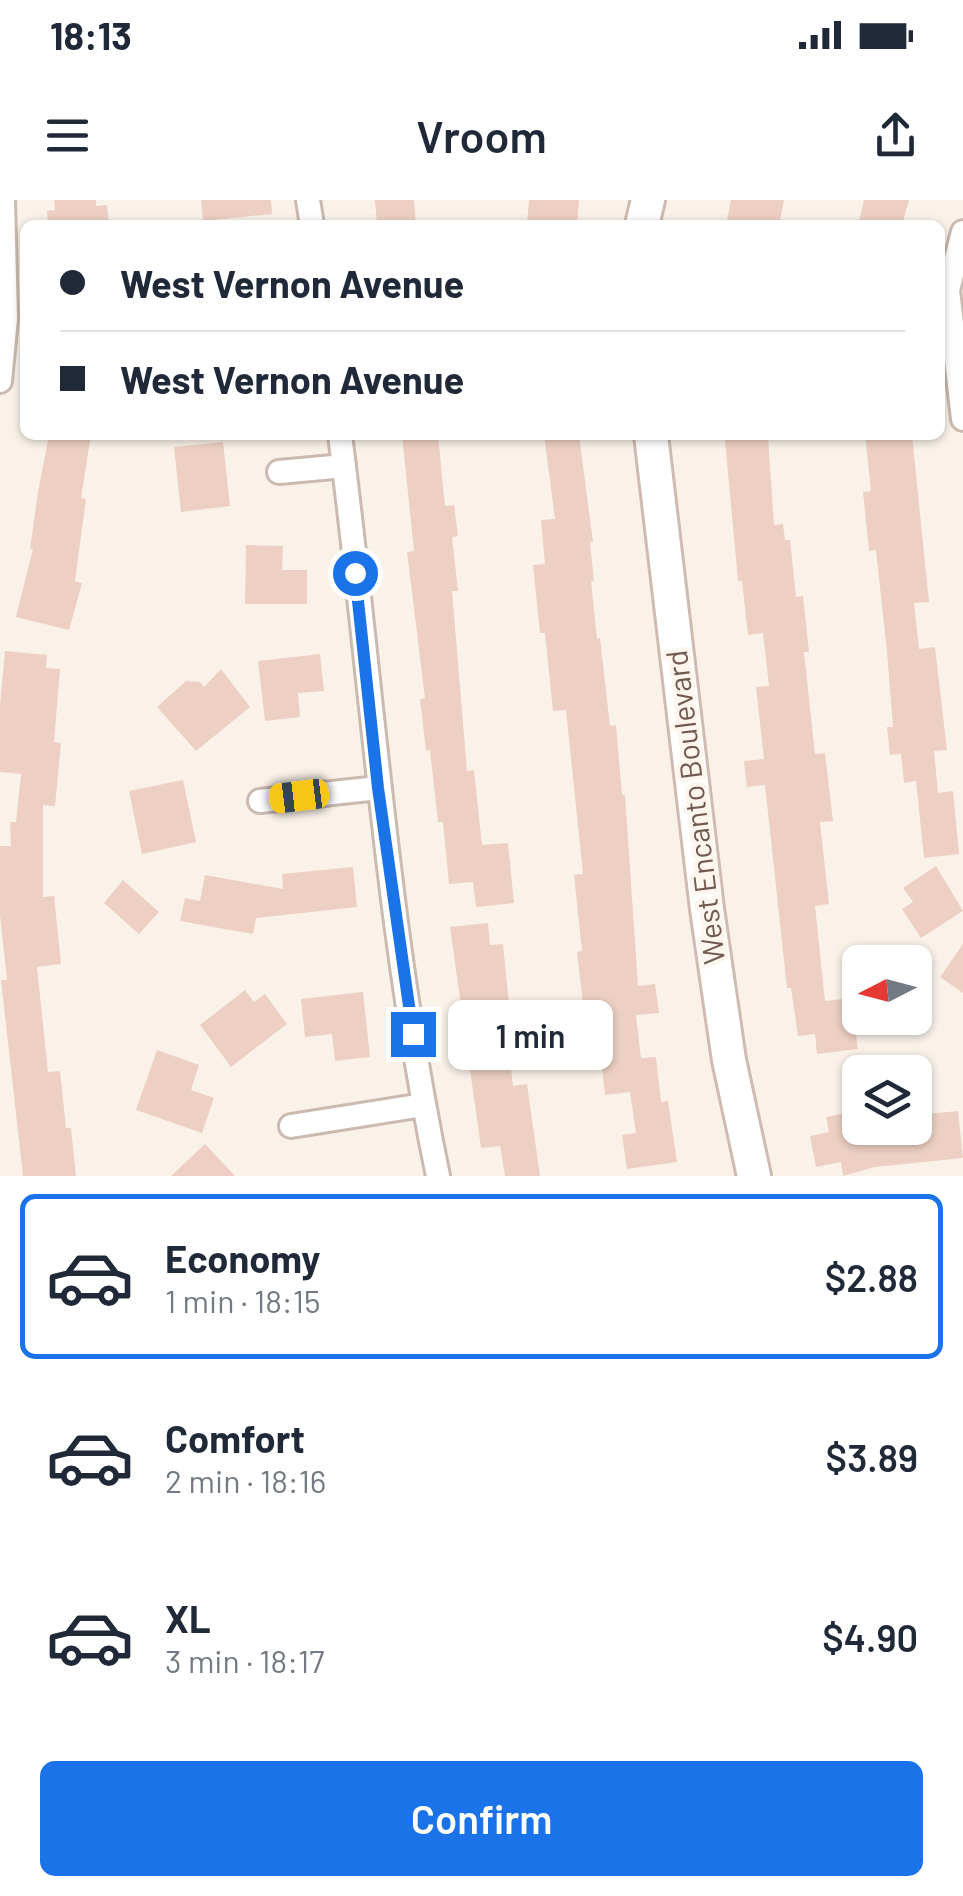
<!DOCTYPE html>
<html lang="en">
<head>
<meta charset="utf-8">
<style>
	:root { --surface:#fff; --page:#f2f2f3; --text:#1f2937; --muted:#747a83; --line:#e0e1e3; --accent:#1a73e8 }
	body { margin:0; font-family:Barlow,sans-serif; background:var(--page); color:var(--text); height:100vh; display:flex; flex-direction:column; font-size:38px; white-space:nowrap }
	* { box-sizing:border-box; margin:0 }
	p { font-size:32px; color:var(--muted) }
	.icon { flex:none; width:55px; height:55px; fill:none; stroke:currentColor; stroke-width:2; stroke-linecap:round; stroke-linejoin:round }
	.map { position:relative; height:976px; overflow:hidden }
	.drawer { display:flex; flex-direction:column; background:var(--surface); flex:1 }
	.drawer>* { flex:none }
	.banner { position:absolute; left:20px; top:20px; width:925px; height:220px; border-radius:15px; box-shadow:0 2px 8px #0004; display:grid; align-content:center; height:220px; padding:0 40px; background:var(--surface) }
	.needle { width:65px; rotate:264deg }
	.buttons { position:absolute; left:842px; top:745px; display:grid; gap:20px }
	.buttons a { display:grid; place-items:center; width:90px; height:90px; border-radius:15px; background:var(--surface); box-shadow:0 2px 8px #0004; font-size:50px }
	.end { position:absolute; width:45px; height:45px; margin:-22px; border:12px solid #1a73e8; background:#fff; box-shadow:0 0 0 5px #fff }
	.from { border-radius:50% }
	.bubble { position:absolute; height:70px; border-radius:15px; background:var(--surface); box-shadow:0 2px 8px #0004; font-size:32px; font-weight:600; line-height:70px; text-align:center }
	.car { position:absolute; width:30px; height:60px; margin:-30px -15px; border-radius:12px; box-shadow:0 0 8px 2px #0007; background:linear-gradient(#f5c518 24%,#345 0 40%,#f5c518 0 76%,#345 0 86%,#f5c518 0) }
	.banner b { display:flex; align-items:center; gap:35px; height:95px; font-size:38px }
	.banner b+b { border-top:2px solid var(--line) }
	.banner i { width:25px; height:25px; background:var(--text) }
	ul { padding:18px 0 0; list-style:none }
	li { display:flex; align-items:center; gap:30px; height:165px; margin:0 20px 15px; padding:0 20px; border:5px solid transparent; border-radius:15px }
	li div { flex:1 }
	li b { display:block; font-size:38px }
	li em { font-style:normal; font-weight:600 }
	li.active { border-color:var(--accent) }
	li>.icon { width:90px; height:90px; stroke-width:1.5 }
	.primary-button { display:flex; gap:20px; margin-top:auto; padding:20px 40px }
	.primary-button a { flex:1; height:115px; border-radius:15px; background:var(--accent); color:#fff; font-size:40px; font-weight:600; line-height:115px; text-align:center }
	.status { display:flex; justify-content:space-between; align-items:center; height:70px; padding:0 50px; background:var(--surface); direction:ltr }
	.status svg { height:28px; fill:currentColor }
	header { display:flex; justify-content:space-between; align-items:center; height:130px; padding:0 40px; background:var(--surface); font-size:45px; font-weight:600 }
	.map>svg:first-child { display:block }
</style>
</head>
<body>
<div class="status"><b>18:13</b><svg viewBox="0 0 49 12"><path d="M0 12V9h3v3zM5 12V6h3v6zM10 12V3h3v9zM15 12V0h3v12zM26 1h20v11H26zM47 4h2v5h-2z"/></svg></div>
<header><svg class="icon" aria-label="menu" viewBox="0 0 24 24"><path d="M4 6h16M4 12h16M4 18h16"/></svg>Vroom<svg class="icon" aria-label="share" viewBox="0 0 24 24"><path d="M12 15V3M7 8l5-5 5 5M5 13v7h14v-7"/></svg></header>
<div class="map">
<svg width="963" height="976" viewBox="0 0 963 976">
	<rect width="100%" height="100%" fill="#faf2e9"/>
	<g fill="#edd0c3">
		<path d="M54,0h42v6l11,-1 2,20h-61l-1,-14 8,-1z"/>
		<path d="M201,0h70l1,14 -69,7z"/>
		<path d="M375,0h39l2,25h-39z"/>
		<path d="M529,0h50l-2,25 -50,-1z"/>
		<path d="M731,0h53l-5,25h-53z"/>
		<path d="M864,0h45l-7,25h-28l-15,-4z"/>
		<path d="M49,235h42l-10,63 5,1 -11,82 7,2 -13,47 -53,-13 17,-68h-3l8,-57z"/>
		<path d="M402,235h36l7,71 9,-1 4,31 -6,1 6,54h-6l15,180 7,-1 8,75 26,-2 6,60 -38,4 -3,-25 -24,2 -6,-62h-5l-8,-72 -4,1 -6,-52 5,-1 -18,-146 7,-1z"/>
		<path d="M544,235h35l14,107h-3l4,39h-3l6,58 3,-1 10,88 6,-1 6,70h3l13,191 17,-2 4,29 -23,2 5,43 15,-1 5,45 7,-1 9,61 -50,7 -5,-34 14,-2 -6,-41 -25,3 -8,-75 -12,1 -8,-69 5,-1 -8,-76 9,-1 -17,-164 -13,1 -8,-78h-5l-7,-68 12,-1 -4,-44 14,-1z"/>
		<path d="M865,235h47l17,167 -15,1 5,46 16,-2 12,103 -13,1 4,42 15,-2 6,63 -35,4 -8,-77 -12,2 -3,-29 -11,1 -3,-28h6l-6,-75 -11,-102 -7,1 -6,-59 8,-1z"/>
		<path d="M768,237l6,88 9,-1 2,16h5l6,57 7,-1 6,56h-5l11,102 10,-1 8,68 -13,1 9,82 -14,2 10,95 26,-3 7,51 -41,5 -2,-20 -17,2 -7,-48h-4l-22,-203 -18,2 -3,-26 20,-2 -8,-72 13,-1 -6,-53 -15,2 -6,-54h-4l-13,-141z"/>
		<path d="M223,242l7,64 -49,6 -7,-65z"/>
		<path d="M246,345l37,1 -1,24h25v34h-62z"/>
		<path d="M5,451l42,4 -1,13 14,1 -6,73 7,1 -6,63 -12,-1v92l11,-1 7,68 -24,3 11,105 12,-1 6,57h5l5,48h-53l-22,-196h6l-7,-65v-69h11l-1,-24h6l5,-48 -21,-2v-68z"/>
		<path d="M320,454l4,37 -26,2 2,24 -35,4 -7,-60z"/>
		<path d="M221,469l29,38 -54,44 -39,-44 29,-26 14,1 4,5z"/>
		<path d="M183,580l13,62 -54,12 -13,-63z"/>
		<path d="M936,666l27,45 -42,27 -19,-29 11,-7 -10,-14z"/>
		<path d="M353,667l4,40 -101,11 -3,16 -73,-13 5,-23 15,3 5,-26 78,14 -1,-15z"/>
		<path d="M123,680l36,32 -20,22 -35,-31z"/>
		<path d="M488,723l2,22 13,-1 7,70 14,-2 4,28 -20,3 5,43 14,-2 13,92h-35l-5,-30 -19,2 -31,-221z"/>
		<path d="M963,744v49l-23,-16z"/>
		<path d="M245,790l9,12 11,-8 22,30 -56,43 -31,-42z"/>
		<path d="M363,792l7,65 -35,4 -3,-27 -27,3 -4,-38z"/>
		<path d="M157,850l42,15 -8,25 23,8 -12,35 -66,-23z"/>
		<path d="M860,910v18h7l1,5 47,-5v-13l43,-4 5,47 -88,9 -32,9 -2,-14 -25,5 -6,-31 19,-4 -3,-15z"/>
		<path d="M205,944l30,32h-64z"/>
	</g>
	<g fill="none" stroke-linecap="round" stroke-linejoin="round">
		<defs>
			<g id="street">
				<path d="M308,0l4,25"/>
				<path d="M963,32l-15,58 15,129"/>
				<path d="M0,181l6,-63 -3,-118"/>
				<path d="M340,235c32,247 47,497 98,741"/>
				<path d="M279,272l65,-6"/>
				<path d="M260,601l118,-13"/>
				<path d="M291,926l132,-21"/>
			</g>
			<g id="secondary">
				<path d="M642,25l6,-25"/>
				<path d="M651,235l56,474 22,151 25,116"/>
			</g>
		</defs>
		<use href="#street" stroke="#cbbab0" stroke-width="28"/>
		<use href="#secondary" stroke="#cfbbb1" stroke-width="38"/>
		<use href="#street" stroke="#fff" stroke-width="22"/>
		<use href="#secondary" stroke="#fff" stroke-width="32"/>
	</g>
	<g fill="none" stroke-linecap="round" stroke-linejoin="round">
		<path stroke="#1a73e8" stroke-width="12" d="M355,373l23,215 35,246"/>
	</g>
	<g text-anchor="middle" stroke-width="9" stroke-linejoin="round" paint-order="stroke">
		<g font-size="30" fill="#72594f" stroke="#fdf6ef">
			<text transform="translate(696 607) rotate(-97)" y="10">West Encanto Boulevard</text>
		</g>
	</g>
</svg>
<div class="buttons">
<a><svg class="needle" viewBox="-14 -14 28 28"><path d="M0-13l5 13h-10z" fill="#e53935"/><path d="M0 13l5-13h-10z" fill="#747a83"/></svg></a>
<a><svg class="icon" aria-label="layers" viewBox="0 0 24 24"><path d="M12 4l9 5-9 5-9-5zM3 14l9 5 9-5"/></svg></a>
</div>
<i class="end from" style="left:355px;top:373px"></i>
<i class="end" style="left:413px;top:834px"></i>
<div class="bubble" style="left:448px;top:800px;width:165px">1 min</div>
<i class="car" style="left:299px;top:596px;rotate:263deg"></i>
<div class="banner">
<b><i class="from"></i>West Vernon Avenue</b>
<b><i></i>West Vernon Avenue</b>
</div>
</div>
<section class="drawer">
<ul>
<li class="active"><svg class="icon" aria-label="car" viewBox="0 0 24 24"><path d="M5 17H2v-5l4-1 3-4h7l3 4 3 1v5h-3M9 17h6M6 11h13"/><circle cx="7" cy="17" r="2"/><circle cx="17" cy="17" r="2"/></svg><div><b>Economy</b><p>1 min · 18:15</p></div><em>$2.88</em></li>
<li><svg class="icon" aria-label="car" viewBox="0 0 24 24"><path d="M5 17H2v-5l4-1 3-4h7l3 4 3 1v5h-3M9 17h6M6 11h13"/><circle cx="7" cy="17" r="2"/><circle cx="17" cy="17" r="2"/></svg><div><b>Comfort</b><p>2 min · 18:16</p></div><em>$3.89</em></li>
<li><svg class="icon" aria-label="car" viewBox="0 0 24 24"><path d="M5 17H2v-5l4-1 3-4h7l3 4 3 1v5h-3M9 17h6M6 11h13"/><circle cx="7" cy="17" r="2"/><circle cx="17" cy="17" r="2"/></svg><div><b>XL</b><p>3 min · 18:17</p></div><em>$4.90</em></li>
</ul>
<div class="primary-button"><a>Confirm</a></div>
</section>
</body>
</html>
